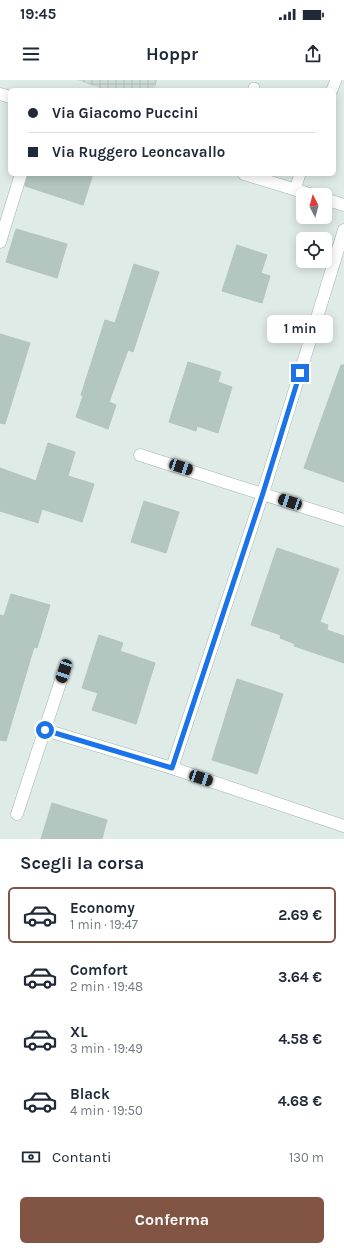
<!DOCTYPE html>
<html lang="it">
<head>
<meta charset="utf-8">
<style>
	:root { --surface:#fff; --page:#f2f2f3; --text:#1f2937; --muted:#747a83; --line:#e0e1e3; --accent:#815443 }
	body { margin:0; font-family:Karla,sans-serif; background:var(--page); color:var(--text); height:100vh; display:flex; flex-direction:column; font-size:15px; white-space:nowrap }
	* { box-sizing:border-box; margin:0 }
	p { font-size:13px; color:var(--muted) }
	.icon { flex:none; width:22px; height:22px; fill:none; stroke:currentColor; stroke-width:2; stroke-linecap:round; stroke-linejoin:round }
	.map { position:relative; height:759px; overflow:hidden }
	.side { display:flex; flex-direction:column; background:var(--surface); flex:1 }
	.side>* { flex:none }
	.top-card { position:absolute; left:8px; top:8px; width:328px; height:88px; border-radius:6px; box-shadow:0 2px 10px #0003; display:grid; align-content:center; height:88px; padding:0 20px; background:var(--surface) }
	.needle { width:26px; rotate:354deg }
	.tools { position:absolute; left:296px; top:108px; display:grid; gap:8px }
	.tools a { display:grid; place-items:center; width:36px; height:36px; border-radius:6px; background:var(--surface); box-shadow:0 2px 10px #0003; font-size:20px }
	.end { position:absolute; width:18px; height:18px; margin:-9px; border:5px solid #1a73e8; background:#fff; box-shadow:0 0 0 2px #fff }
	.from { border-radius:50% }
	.bubble { position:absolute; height:28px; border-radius:6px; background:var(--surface); box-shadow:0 2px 10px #0003; font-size:13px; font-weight:700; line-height:28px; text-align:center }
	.car { position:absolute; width:12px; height:24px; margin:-12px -6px; border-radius:5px; box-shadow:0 0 3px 1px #0007; background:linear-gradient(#222 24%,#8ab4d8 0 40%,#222 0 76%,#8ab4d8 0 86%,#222 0) }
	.top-card b { display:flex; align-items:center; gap:14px; height:38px; font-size:15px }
	.top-card b+b { border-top:1px solid var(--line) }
	.top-card i { width:10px; height:10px; background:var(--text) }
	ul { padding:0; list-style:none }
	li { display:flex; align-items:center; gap:12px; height:56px; margin:0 8px 6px; padding:0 12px; border:2px solid transparent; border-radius:6px }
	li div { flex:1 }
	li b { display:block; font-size:15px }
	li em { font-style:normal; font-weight:700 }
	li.active { border-color:var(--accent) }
	li>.icon { width:36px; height:36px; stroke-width:1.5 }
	h2 { padding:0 20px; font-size:18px; line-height:48px }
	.pay { display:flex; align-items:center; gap:10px; height:44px; padding:0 20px; font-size:15px }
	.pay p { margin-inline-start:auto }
	.primary-button { display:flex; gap:8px; margin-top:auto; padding:8px 20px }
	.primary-button a { flex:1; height:46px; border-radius:6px; background:var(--accent); color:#fff; font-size:16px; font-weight:700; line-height:46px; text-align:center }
	.status { display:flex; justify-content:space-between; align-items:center; height:28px; padding:0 20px; background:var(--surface); direction:ltr }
	.status svg { height:11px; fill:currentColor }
	header { display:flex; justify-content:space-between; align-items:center; height:52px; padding:0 20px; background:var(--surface); font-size:18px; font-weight:700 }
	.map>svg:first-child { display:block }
</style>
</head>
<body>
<div class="status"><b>19:45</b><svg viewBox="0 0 49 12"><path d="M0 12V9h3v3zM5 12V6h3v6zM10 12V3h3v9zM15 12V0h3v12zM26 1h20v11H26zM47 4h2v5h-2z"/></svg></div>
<header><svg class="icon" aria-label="menu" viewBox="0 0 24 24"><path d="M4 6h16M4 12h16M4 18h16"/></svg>Hoppr<svg class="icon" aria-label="share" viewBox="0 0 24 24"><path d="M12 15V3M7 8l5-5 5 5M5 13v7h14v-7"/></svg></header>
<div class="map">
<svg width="344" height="759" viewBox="0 0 344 759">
	<defs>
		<pattern id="industrial-grid" width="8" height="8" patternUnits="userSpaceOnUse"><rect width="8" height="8" fill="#cddbd6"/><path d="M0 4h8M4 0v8" fill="none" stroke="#b0bdb8"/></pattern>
	</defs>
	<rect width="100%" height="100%" fill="#dfebe7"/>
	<path fill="url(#industrial-grid)" d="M77,0h80l-3,10h-49z"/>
	<g fill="#b4c6c0" stroke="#b1c5bf">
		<path d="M28,94h65l-10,31 -58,-19z"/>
		<path d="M16,149l51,15 -10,34 -51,-16z"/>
		<path d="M237,165l30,10 -6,18 9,3 -8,27 -40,-12z"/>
		<path d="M134,184l25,8 -26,80 -5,-2 -19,52 7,3 -8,24 -32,-12 7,-21 -2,-1 24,-75 10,3z"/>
		<path d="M0,254l30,9 -25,81 -5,-1z"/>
		<path d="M188,282l33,10 -3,10 14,5 -14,46 -21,-7 -1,5 -27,-9z"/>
		<path d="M341,285h3v117l-40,-14z"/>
		<path d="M48,363l27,9 -7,24 26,8 -12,38 -40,-13 -4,14 -38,-12v-43l36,13z"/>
		<path d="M144,421l35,11 -13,41 -35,-11z"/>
		<path d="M277,468l62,21 -19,53 8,3 -1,5 17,6v27l-50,-17 1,-2 -15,-6 1,-3 -30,-10z"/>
		<path d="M11,514l39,11 -13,43 -3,-1 -28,94 -6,-1v-125l4,1z"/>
		<path d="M99,555l24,8 -3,8 35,12 -19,61 -44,-14 6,-17 -16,-5z"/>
		<path d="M237,599l46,15 -26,80 -45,-14z"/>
		<path d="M52,723l55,17 -5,19h-61z"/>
	</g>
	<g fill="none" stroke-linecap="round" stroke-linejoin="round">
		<defs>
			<g id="lane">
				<path d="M254,10v-2"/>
				<path d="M332,10l4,-10"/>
				<path d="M295,109l5,-15"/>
			</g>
			<g id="street">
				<path d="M0,162l21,-68"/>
				<path d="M140,375l204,65"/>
				<path d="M45,650l127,38 172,58"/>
				<path d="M172,688l91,-275 81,-263"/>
				<path d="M17,734l47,-143"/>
			</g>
			<g id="secondary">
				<path d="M0,14l10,3"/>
				<path d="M244,94l69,21"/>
				<path d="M325,119l19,6"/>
			</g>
		</defs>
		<use href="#lane" stroke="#a2b3af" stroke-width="12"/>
		<use href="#street" stroke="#a2b3af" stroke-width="13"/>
		<use href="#secondary" stroke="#9eb7b0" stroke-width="13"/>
		<use href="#lane" stroke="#fff" stroke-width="11"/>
		<use href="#street" stroke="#fff" stroke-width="12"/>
		<use href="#secondary" stroke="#fff" stroke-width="12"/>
	</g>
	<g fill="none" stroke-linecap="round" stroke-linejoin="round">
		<path stroke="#1a73e8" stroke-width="5" d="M45,650l127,38 91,-275 37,-120"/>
	</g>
</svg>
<div class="tools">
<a><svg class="needle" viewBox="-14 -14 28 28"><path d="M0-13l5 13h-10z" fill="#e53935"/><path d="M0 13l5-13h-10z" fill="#747a83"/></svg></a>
<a><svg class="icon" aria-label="locate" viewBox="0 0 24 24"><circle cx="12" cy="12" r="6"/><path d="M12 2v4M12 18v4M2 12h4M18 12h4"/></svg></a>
</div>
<i class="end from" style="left:45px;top:650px"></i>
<i class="end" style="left:300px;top:293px"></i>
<div class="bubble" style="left:267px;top:235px;width:66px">1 min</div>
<i class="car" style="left:181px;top:387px;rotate:108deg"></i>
<i class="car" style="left:290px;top:422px;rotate:288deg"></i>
<i class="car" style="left:64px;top:591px;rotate:198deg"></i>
<i class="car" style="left:201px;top:698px;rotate:108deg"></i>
<div class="top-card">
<b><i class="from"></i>Via Giacomo Puccini</b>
<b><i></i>Via Ruggero Leoncavallo</b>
</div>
</div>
<section class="side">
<h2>Scegli la corsa</h2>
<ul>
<li class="active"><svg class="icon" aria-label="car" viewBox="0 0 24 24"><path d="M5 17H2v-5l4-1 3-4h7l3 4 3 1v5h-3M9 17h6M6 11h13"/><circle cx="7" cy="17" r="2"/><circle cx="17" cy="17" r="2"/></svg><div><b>Economy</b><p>1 min · 19:47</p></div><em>2.69 €</em></li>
<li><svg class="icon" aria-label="car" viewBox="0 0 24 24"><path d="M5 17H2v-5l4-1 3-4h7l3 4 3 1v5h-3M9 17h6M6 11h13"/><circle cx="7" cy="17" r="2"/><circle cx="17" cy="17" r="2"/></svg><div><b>Comfort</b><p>2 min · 19:48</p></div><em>3.64 €</em></li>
<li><svg class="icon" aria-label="car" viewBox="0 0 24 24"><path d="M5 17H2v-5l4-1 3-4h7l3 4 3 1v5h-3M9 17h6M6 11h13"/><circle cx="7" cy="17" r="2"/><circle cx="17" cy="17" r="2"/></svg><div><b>XL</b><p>3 min · 19:49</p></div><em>4.58 €</em></li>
<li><svg class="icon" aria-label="car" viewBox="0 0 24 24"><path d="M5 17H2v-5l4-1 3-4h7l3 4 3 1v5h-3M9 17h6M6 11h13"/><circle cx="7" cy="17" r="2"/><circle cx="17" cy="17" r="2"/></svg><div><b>Black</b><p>4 min · 19:50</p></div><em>4.68 €</em></li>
</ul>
<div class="pay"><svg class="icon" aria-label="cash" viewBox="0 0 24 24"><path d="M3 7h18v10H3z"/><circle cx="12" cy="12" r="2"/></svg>Contanti<p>130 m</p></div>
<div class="primary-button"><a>Conferma</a></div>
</section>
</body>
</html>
